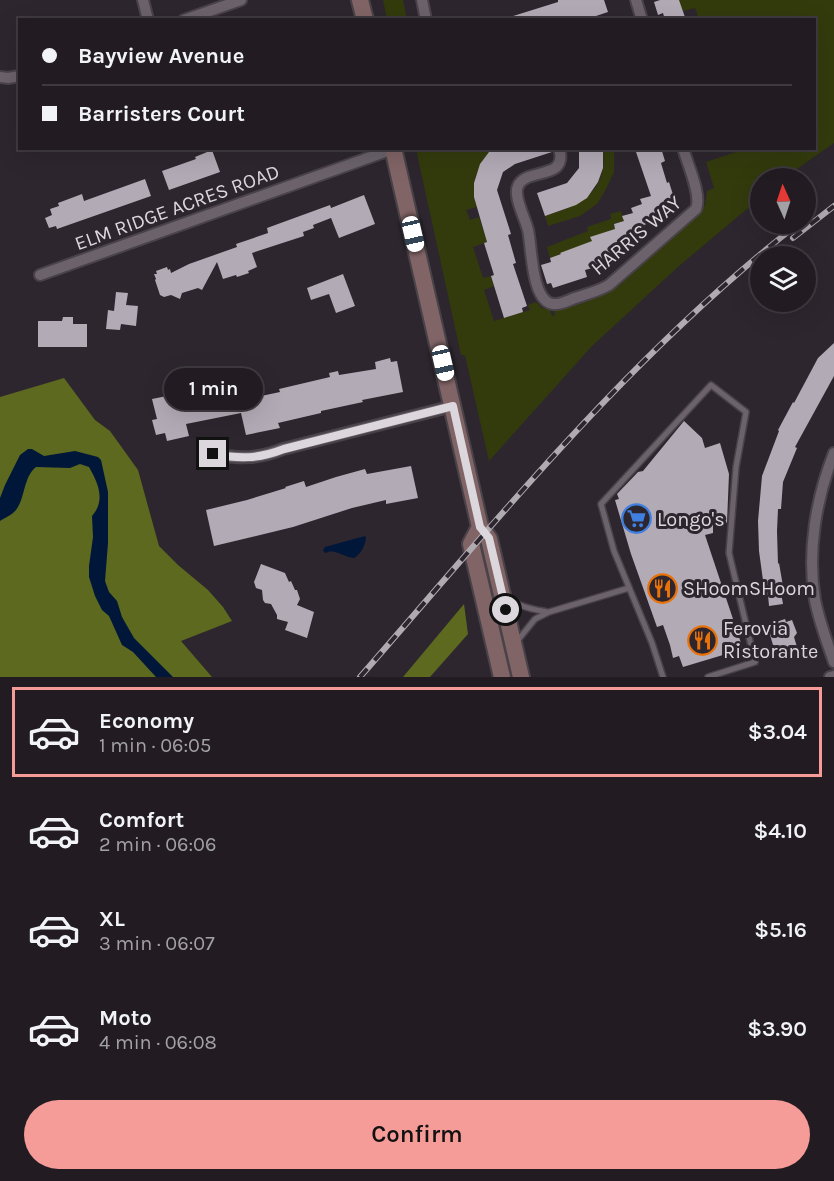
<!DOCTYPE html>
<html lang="en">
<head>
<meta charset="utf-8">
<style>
	:root { --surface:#221c22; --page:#2a252a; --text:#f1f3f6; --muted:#a2a1a5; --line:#3f3a40; --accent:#f59b98 }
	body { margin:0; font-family:Karla,sans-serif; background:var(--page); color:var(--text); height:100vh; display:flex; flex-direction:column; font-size:22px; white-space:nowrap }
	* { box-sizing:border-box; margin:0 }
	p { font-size:20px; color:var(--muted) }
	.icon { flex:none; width:33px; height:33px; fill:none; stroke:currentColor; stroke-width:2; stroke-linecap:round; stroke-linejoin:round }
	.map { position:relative; height:677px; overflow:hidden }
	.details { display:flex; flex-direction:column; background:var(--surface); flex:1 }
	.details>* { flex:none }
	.hud { position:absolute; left:18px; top:18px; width:798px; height:132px; border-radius:0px; box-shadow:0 6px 24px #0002,0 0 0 2px var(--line); display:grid; align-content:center; height:132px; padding:0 24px; background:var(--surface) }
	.needle { width:39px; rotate:357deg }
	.controls { position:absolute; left:750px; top:168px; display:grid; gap:12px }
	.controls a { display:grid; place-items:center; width:66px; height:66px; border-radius:50%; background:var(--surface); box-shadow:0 6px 24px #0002,0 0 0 2px var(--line); font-size:30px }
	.end { position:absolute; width:27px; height:27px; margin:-14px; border:8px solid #dcd7dc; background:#111; box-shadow:0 0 0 3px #111 }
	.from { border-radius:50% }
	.bubble { position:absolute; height:42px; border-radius:21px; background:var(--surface); box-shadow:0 6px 24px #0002,0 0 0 2px var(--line); font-size:20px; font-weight:600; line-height:42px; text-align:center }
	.car { position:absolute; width:18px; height:36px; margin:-18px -9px; border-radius:8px; box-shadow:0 0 4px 2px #0007; background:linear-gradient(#fff 24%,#345 0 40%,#fff 0 76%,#345 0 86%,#fff 0) }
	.hud b { display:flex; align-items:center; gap:21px; height:57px; font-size:22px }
	.hud b+b { border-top:2px solid var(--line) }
	.hud i { width:15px; height:15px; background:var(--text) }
	ul { padding:10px 0 0; list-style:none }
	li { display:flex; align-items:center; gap:18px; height:90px; margin:0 12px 9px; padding:0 12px; border:3px solid transparent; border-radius:0px }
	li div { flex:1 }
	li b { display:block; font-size:22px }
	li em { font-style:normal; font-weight:600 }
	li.current { border-color:var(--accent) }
	li>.icon { width:54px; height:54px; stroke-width:1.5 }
	.primary-button { display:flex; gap:12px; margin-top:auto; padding:12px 24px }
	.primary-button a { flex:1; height:69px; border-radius:36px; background:var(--accent); color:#111; font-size:24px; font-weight:600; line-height:69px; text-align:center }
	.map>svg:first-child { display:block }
</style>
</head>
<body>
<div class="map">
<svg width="834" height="677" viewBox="0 0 834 677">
	<rect width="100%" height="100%" fill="#2d262e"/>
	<g fill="#333b0d">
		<path d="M383,0h20l4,19h-20z"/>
		<path d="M679,0h155v143l-50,35h-24v20l-81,68 -87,80 -103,115 -24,-106h-4l-45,-206h78c-17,19 -25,31 -17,58l-11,3 4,10 9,-3 8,25 -14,5 10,31 8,-2 3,10 -10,4 10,31 36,-11 -2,-5 8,-3 6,6 8,2 2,6 3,-1 -1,-4c22,-5 47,-13 66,-26l81,-73 4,-7 2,-14 7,-3 -8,-26 33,-11 -1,-2 76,-1v-128l-115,-1 -4,-11 -12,3z"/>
		<path d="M603,149h11v23l-8,17 -9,15 -17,12 -32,10 -3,-10c25,-8 53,-17 58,-48 1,-6 0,-13 0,-19z"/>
		<path d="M621,211l3,10 -10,3 1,5 -24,9 1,3 -42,17 -3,-11 41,-16 -1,-4 24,-8 -1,-5z"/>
	</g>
	<g fill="#5c691e">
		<path d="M64,378l31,42 15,11 28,39 21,76 19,19 30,25 15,17 9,14 -51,20 31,36h-212v-280z"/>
		<path d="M464,604l4,30 -38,43h-27z"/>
	</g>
	<g fill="#01173a">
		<path d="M28,449h4l12,7 31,-5 23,6 3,3 7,32v51l-3,38 4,11 8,9 5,16 12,21 39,39h-17l-23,-25 -11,-7 -13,-29 -7,-6 -7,-14 -6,-19v-11l4,-29 -1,-21c14,-16 6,-33 -3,-49l-9,-3 -10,4 -34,-1c-14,11 -10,35 -23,46 -3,3 -9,5 -13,8v-23l5,-13 15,-30z"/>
		<path d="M365,536l1,2c-1,8 -5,16 -12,20 -11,-1 -20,-10 -28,-5l-2,-1 -1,-2 2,-3z"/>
	</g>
	<g fill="#b2aab5">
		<path d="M558,0h46l4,12 -24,8h-74v-3l48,-15z"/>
		<path d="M660,0h19l7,20h-21l-2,-7 -5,2 -4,-13z"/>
		<path d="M494,148h58v4l-37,12 -12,8 -6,18 14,44 -3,1 8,28 -3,1 14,42 -5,2 1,4 -19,6 -13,-42 3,-1 -10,-32 3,-1 -13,-45v-14l6,-19 9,-12z"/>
		<path d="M579,148h24v20l-5,14 -11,16 -11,7 -31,11 -8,-23 30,-10 12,-15z"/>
		<path d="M637,148h24l4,13 -4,2 6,20 2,-1 6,19 -3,1 1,5 -17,6 1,2 -4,2 1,4 -10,4 1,5 -10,3 2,5 -11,3 2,5 -11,3 2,5 -21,7 2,5 -15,4 2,7 -34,11 -2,-5 -4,1 -6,-19 10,-3 -1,-4 11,-4 -1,-1 32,-12 -2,-4 25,-8 -1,-5 10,-3 -2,-5 11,-3 -2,-5 11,-4 -2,-5 11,-3 -15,-44 2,-1z"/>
		<path d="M212,150l8,22 -51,18 -7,-19 34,-12 -1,-2z"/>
		<path d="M145,179l6,17 -94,33 -1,-3 -7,2 -4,-10 7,-3 -2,-6 9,-3 -1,-3 24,-9 2,7z"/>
		<path d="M364,195l11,29 -36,14 -8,-20 -18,7 1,3 -11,4 1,4 -52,17 5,14 -9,4 1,2 -12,4 -1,-2 -13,4 -6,-17 -15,28 -4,-2 -16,5 -2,6 -9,-4 -7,2 -4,-2 -5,-15 1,-1 -2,-5h3l-1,-3 11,-4 1,3 2,-1 1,4 18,-9 48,-17 -1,-3 32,-11 -1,-5 63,-23 1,3z"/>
		<path d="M343,274l12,32 -19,7 -7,-19 -18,6 -4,-12z"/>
		<path d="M116,292l12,1 -2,12 12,1 -2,20 -15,-2 -1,6 -14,-1 2,-19 6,1z"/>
		<path d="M63,317h10v7h14v23h-49v-26h24z"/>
		<path d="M834,343v33l-39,71 2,1 -14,34 -2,27h-3l-1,22 1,33 1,-1 5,29 -3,1 2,11 -14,2 -1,-11h-3l-6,-44 -1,-30 4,-45 17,-45 -1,-1 15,-28 1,1 24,-45z"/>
		<path d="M390,358l1,4 6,-1 6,31 -41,8 1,2 -42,9v2l-43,10 2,5 -34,7 -5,-22 -55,11 3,12 -22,5 -2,-8 -9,2 -4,-15 5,-1 -5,-20 39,-8 -2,-5 12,-3 -1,-7 10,-3 1,6 11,-2 6,26 52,-11 -1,-3 51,-12 -1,-4 9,-2 1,4 37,-6 -1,-7z"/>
		<path d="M684,421l18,17 3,10 15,-5 9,31 -2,49h-14v10l-8,2 38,114 -60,18 -4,-11 -6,2 -3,-13 -7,-20 -6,2 -26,-73 -16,-54 4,-1 -2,-5 21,-22 5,-1z"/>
		<path d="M411,466l7,32 -32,6v-4l-34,8 -59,19 -79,19 -8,-36 41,-10 39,-12 -1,-1 19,-6 2,6 30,-10 29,-8 2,5z"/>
		<path d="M261,564l24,9 4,9 2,-1 4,9h2l3,9 -3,6 17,7 -7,26 -22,-8 3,-8 -11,-3v-4l-6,-11 -6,-1 -2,-3 -1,-10 -6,-2 -2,-6z"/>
		<path d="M785,619l1,3 6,-2 5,13 -3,4 3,10 -4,4 -17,4 -9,-30z"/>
	</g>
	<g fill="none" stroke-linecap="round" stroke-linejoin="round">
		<defs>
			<g id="lane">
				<path d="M508,598c11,9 25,11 39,14"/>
				<path d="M518,640l17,-21 14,-7 80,-24"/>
				<path d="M663,677l-11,-34 -38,-92 -13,-47 110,-119 35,27 -10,55 -7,86 26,109 -47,15"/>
			</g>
			<g id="street">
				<path d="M143,0l5,20"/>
				<path d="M422,0l4,20"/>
				<path d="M636,0l6,20"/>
				<path d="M184,20l57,-20"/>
				<path d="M0,77l8,1 12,-2"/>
				<path d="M559,148c10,33 -33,19 -41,38 -5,10 7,32 10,44 4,17 3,71 25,74 8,1 16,-4 22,-6 12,-4 24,-7 34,-13l87,-76c6,-14 -9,-46 -13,-61"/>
				<path d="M40,275l353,-126"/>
				<path d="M834,453c-18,45 -27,99 -19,147 4,21 12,42 19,62"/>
				<path d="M213,454c27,5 45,5 70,-5l170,-43"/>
				<path d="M830,677l4,-1"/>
			</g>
			<g id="secondary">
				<path d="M360,0l5,20"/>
				<path d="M393,148l87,379 9,12 32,138"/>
				<path d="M480,527l-9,17 31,133"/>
			</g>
		</defs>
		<use href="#lane" stroke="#494349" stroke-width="8"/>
		<use href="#street" stroke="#494349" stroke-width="14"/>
		<use href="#secondary" stroke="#494349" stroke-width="20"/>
		<use href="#lane" stroke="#6b626b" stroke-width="5"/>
		<use href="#street" stroke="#6b626b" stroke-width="10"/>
		<use href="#secondary" stroke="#816466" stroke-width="16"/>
		<defs>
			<g id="rail">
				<path d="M793,238l41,-32"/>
				<path d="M360,677c139,-159 271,-323 438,-453"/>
			</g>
		</defs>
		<use href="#rail" stroke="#b0abb0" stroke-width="6"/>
		<use href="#rail" stroke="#2d262e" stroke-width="4" stroke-dasharray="11" stroke-linecap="butt"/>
	</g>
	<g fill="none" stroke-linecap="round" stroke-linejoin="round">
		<path stroke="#dcd7dc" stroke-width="8" d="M213,454c27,5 45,5 71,-5l169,-43 27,121 9,11 17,72"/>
	</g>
	<defs>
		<symbol id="supermarket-ring" viewBox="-11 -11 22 22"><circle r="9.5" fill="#2d262e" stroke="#3f7fe0" stroke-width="1.5"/><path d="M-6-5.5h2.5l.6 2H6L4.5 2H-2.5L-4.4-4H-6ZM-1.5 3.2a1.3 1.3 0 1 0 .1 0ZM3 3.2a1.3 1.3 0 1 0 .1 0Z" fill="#3f7fe0"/></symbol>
		<symbol id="restaurant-ring" viewBox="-11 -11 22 22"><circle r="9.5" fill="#2d262e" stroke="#e8710a" stroke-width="1.5"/><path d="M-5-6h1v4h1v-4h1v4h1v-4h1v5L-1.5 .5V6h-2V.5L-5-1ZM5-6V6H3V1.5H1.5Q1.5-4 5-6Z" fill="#e8710a"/></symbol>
	</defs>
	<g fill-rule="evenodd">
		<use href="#supermarket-ring" x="620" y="502" width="33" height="33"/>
		<use href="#restaurant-ring" x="646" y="572" width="33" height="33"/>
		<use href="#restaurant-ring" x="686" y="624" width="33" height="33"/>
	</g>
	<g text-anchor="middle" stroke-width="6" stroke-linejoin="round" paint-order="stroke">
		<g font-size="20" fill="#dcd7dc" stroke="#2d262e">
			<text transform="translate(177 207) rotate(-20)" y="7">ELM RIDGE ACRES ROAD</text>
			<text transform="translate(636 235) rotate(-40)" y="7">HARRIS WAY</text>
		</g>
		<g font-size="20" fill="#dcd7dc" stroke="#2d262e" text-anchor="start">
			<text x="657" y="526">Longo's</text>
			<text x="683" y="595">SHoomSHoom</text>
			<text x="723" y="635">Ferovia<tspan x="723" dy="23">Ristorante</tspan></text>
		</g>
	</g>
</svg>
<div class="controls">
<a><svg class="needle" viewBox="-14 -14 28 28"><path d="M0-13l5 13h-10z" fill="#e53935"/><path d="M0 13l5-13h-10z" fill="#a2a1a5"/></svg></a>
<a><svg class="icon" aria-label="layers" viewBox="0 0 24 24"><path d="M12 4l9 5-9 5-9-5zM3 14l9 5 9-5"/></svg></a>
</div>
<i class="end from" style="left:506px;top:610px"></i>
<i class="end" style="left:213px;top:454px"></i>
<div class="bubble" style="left:164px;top:368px;width:99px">1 min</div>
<i class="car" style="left:413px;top:234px;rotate:167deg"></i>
<i class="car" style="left:443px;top:363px;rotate:167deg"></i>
<div class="hud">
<b><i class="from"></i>Bayview Avenue</b>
<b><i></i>Barristers Court</b>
</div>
</div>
<section class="details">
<ul>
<li class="current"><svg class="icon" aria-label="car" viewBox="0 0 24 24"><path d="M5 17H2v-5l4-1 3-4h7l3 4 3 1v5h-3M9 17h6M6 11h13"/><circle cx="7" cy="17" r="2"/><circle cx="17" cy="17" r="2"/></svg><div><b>Economy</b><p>1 min · 06:05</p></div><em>$3.04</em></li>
<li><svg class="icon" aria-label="car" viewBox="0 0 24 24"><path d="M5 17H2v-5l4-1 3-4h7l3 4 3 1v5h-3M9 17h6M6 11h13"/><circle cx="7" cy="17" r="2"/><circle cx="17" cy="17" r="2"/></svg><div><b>Comfort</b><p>2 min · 06:06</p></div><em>$4.10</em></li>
<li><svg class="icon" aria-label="car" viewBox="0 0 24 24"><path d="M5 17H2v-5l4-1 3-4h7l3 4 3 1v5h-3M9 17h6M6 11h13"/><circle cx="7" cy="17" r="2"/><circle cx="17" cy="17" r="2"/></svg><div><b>XL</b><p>3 min · 06:07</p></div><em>$5.16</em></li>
<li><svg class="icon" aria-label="car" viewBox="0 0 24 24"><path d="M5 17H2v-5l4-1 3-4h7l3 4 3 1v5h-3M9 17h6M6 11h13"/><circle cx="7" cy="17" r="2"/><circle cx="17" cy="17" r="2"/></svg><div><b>Moto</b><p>4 min · 06:08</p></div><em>$3.90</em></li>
</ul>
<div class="primary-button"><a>Confirm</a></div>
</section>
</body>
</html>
